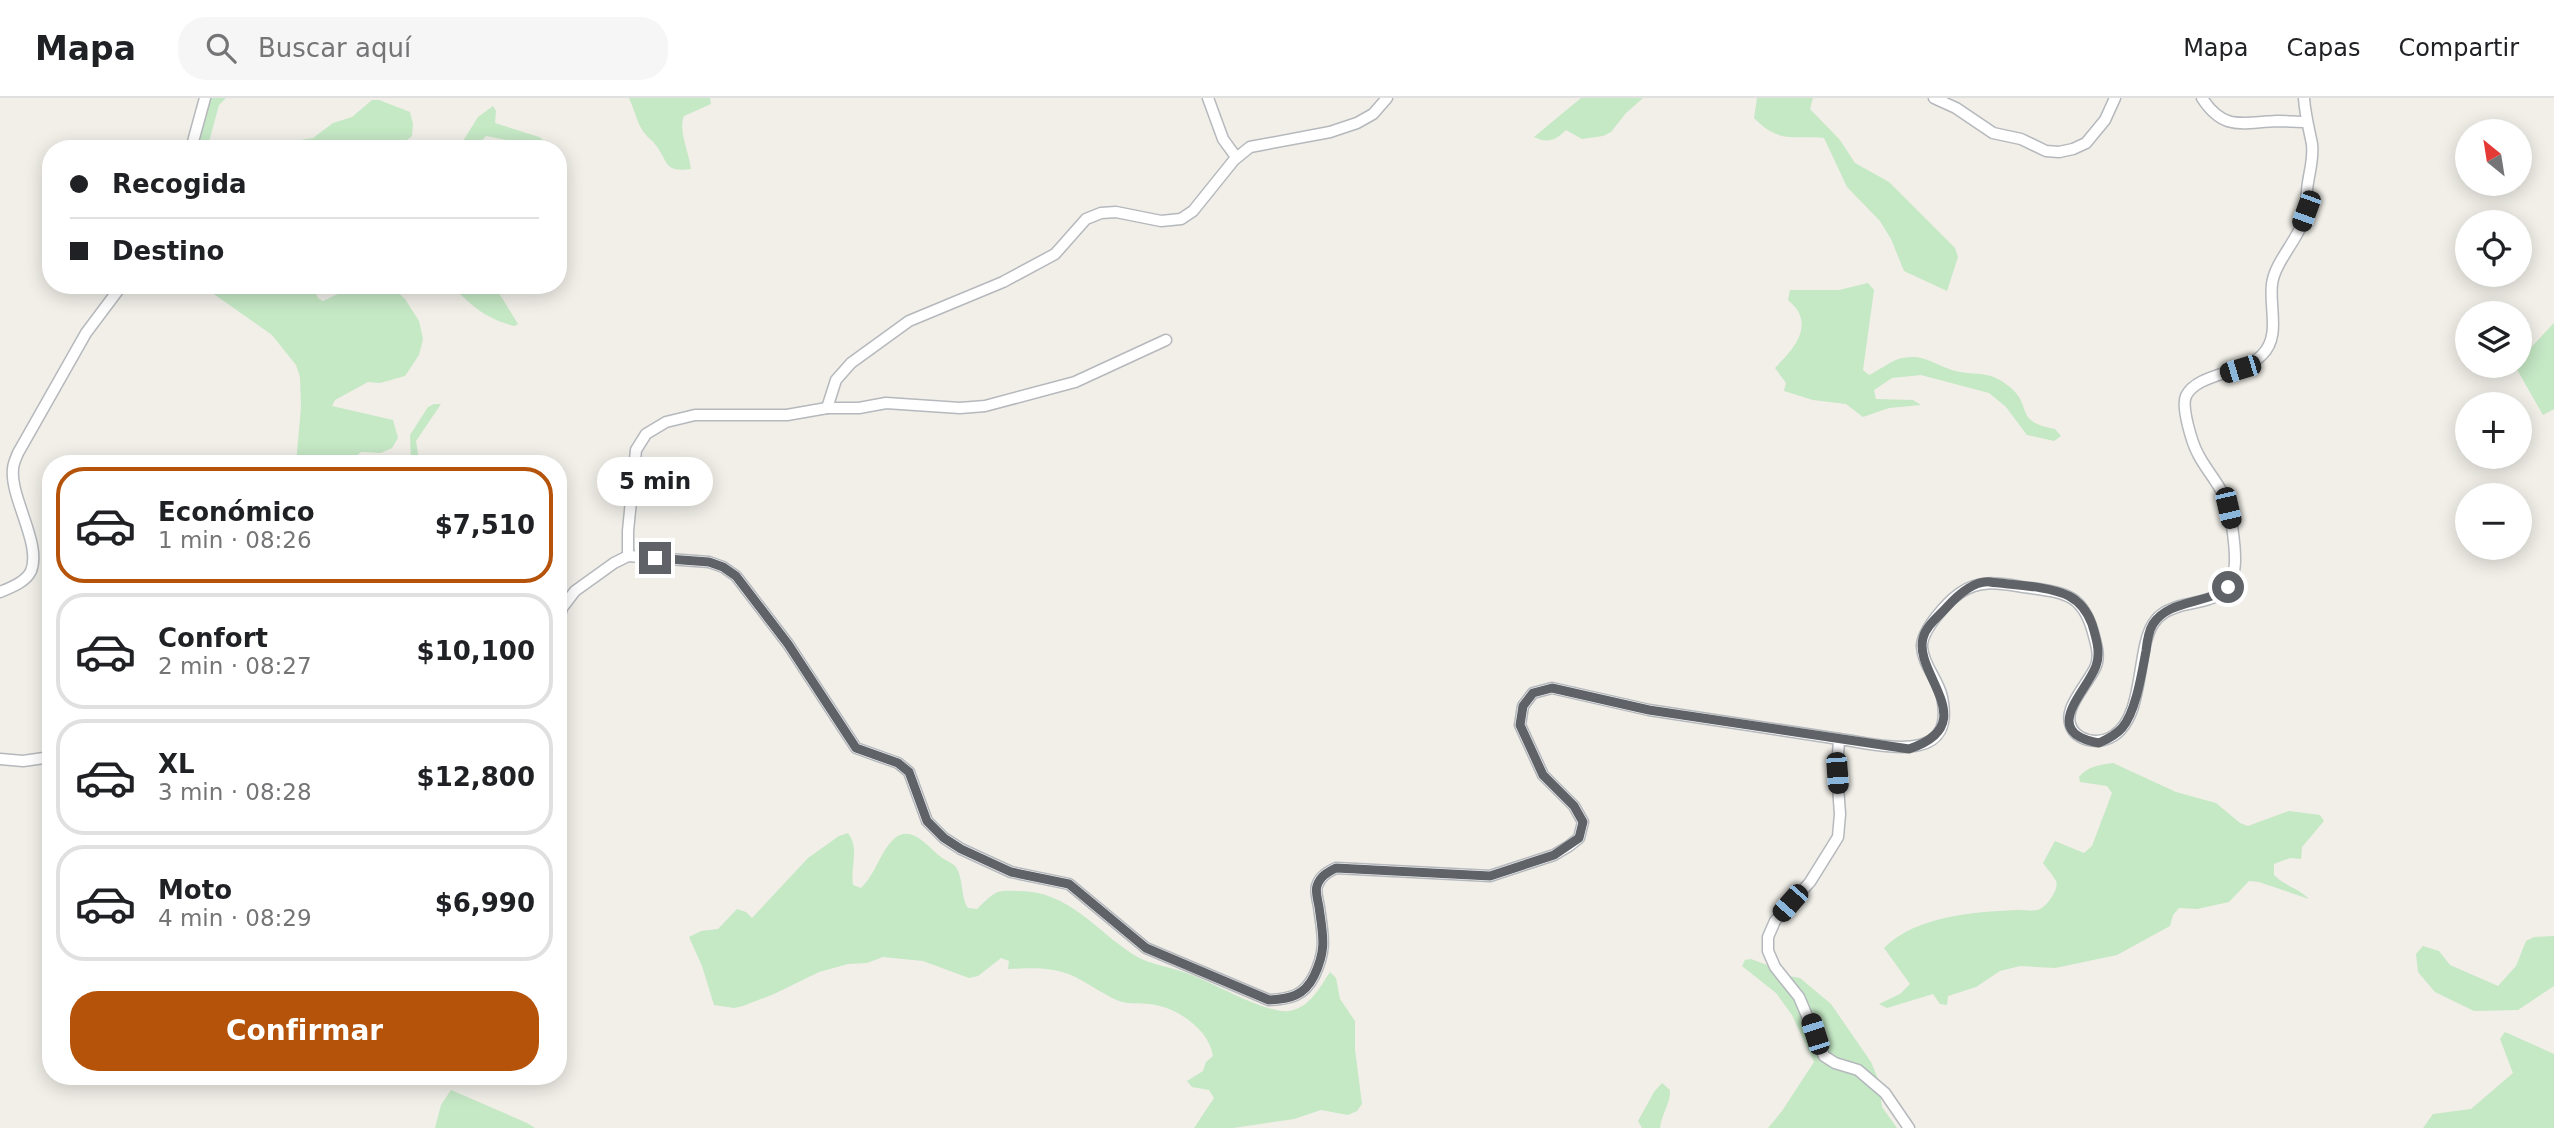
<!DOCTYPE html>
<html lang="es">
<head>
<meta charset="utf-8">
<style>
	:root { --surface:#fff; --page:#f6f6f6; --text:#202124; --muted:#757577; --line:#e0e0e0; --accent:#b45309 }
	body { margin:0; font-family:"DejaVu Sans",sans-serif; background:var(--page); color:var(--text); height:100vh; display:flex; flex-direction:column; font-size:26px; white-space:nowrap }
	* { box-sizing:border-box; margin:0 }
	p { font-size:23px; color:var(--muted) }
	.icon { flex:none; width:38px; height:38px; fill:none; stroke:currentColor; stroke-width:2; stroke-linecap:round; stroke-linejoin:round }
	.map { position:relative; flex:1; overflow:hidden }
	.side { position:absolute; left:42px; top:357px; width:525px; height:630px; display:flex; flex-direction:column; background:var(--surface); border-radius:28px; box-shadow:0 4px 18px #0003 }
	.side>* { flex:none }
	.banner { position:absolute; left:42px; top:42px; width:525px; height:154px; border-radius:28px; box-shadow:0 4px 18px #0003; display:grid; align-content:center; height:154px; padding:0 28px; background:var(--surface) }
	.needle { width:46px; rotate:330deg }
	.tools { position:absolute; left:2455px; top:21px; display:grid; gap:14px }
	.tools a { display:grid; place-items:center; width:77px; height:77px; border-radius:50%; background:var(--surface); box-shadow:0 4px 18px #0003; font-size:35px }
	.end { position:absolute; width:32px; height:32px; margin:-16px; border:9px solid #5f6368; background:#fff; box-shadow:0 0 0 4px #fff }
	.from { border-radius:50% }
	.bubble { position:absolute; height:49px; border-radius:24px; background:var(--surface); box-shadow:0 4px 18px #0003; font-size:23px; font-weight:700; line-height:49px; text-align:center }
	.car { position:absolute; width:21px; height:42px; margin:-21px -10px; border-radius:9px; box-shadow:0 0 5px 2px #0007; background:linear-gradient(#222 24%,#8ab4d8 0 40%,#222 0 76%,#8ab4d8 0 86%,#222 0) }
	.banner b { display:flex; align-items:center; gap:24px; height:66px; font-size:26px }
	.banner b+b { border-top:2px solid var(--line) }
	.banner i { width:18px; height:18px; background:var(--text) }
	ul { padding:12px 0 0; list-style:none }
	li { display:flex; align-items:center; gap:21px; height:116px; margin:0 14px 10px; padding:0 14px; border:4px solid var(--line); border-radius:28px }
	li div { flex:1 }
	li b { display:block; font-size:26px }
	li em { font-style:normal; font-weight:700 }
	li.on { border-color:var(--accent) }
	li>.icon { width:63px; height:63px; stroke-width:1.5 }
	.button { display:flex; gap:14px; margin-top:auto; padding:14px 28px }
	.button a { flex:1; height:80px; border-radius:28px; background:var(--accent); color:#fff; font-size:28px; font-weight:700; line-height:80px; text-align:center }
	header { display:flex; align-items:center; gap:42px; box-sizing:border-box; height:98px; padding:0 35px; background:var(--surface); border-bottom:2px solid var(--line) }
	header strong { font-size:33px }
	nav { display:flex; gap:38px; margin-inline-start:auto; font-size:24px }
	.search { width:490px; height:63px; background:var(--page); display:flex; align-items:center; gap:18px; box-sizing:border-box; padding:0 24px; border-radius:28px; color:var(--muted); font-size:26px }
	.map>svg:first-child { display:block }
</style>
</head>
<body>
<header>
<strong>Mapa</strong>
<div class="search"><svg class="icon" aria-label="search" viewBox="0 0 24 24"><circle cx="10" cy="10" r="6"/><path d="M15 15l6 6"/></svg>Buscar aquí</div>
<nav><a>Mapa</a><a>Capas</a><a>Compartir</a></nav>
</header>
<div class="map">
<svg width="2554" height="1030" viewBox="0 0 2554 1030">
	<rect width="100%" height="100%" fill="#f1efe8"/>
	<g fill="#c5e8c5">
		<path d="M211,0h15l-7,7 -12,44h-11l6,-33z"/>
		<path d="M629,0h81l1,6 -27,12c-6,14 5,36 7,53 -29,4 -22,-9 -37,-26 -2,-3 -6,-5 -8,-8 -9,-10 -11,-25 -17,-37z"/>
		<path d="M1581,0h62l-17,15 -15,19 -8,4 -21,3 -16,-9c-10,10 -18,14 -32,7z"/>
		<path d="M1757,0h56l-3,11 30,31 15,23 34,19 66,66 3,9 -11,34 -43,-20 -13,-32 -11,-18 -33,-34 -23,-49c-33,-3 -44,6 -70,-20z"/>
		<path d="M372,2h7l31,12 3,12 -1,12 -10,8 4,5h-111v-5l5,-4 13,-2 20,-15 19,-6z"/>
		<path d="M493,8l3,5 -1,12 44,14 12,9 -13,2 -6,-3 -46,-9 -11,13h-17l20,-32z"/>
		<path d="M1868,185l6,7 -11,80 6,5c11,-5 22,-15 34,-17 20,-4 29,5 46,11 25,9 38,-2 62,19 22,19 2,33 44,41l6,7 -7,5 -27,-6 -21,-28 -17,-14 -68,-18 -29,3 -18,12 2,9 37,1 8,5 -32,3 -26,9 -17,-13 -33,-4 -29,-9 2,-8 -11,-15c13,-14 34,-33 24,-55 -2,-5 -8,-10 -11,-13l2,-10h49z"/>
		<path d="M201,187h111l6,13 5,3 17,-8 6,-8h44l15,14 14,22 4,18 -4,16 -14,21 -25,7 -12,-1 -33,18 -3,6 61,14 5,18 -6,10 -11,5 -20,-1 -6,5 1,6 36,1h-96l5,-57 -1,-30 -4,-12 -24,-30z"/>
		<path d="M451,187h43l24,39 -4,2c-30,-8 -42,-20 -63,-41z"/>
		<path d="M2554,225v86l-11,6 -28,-49h5v-7z"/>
		<path d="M434,306h7l-25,37 2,13 6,10h-13l-1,-29 18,-28z"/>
		<path d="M2113,665l63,29 40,11 24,20 8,3 41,-15 31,4 4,6 -22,26 -1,12 -11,-1 -16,6v11c11,11 24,13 35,24l-50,-17 -10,-1 -20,21 -32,7 -18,-1 -6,7 -3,11 -53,29 -62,13 -35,-2 -20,5 -24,16 -28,9 -1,9 -7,-1 -7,-10 -46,14 -8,-4 21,-10 10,-10 -26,-36c32,-32 89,-36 132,-38 6,-1 15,2 21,0 8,-1 23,-21 19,-29 -3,-6 -9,-12 -13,-18l12,-22 29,12 8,-7 20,-53 -5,-7 -27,-4 -1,-5c9,-11 20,-12 34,-14z"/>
		<path d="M848,735c12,16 2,34 5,52l8,3c15,-14 19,-37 34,-50 17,-14 34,10 46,19 4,3 11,6 14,9 9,11 5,30 13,42l9,1c6,-6 14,-14 21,-17 7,-2 15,-1 21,-1 50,0 77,40 115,64 18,11 40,12 60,21 23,9 73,38 95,35 21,-3 31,-24 41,-39l6,6 4,21 15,22v28l7,55 -5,7 -9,4 -27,-5 -27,9 -61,9h-39l20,-30 -5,-8 -17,-3 -5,-6 16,-10 3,-9 7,-6c-4,-26 -33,-46 -57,-51 -12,-3 -25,0 -37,-4 -14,-6 -25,-14 -38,-21 -24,-14 -47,-12 -73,-11l1,-8 -8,-3 -23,18 -9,2 -46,-17 -40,-4 -16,6 -19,1 -29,8 -45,22 -31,12 -9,2 -20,-3 -12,-39 -13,-29 12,-6 17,-2 19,-20 9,3 6,6 56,-60 31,-22z"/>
		<path d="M2554,838v50l-36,24 -44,1 -39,-19 -17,-20 -2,-18 7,-8 16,5 11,14 48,21 18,-20 10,-25 8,-4z"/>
		<path d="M1751,861l16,6 6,8 27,5 31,26 40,58 7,17 4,28 15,21h-129l14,-17 32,-49 -22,-47 -16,-22 -34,-27 3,-6z"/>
		<path d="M2505,934l49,22v74h-131l10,-14 38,-5 42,-36 -13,-34z"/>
		<path d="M1662,985l8,7c1,13 -9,25 -10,38h-18l-4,-7 16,-29z"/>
		<path d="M451,992l76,33 8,5h-100l6,-23z"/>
	</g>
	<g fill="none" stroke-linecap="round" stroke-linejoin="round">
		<defs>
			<g id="minor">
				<path d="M1208,0l15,41 13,18"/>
				<path d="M1934,0l22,10 37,25 28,6 25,12 13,1 14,-3 13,-6 19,-23 10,-22"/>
				<path d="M2202,0c22,34 41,24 75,23 10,0 20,1 29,1"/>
				<path d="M191,51l14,-51"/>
				<path d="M827,310l9,-28 15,-17 58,-42 94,-39 52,-28 31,-35 15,-6 15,-1 45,9 20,-2 12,-8 41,-51 16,-13 80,-15 27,-9 16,-9 14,-16"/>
				<path d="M628,458v-25l8,-81 10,-16 20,-12 29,-7h92l40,-7h32l27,-5 74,5 25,-2 90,-24 91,-42"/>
				<path d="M0,494c10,-4 26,-10 31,-21 11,-27 -21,-73 -18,-102 0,-5 3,-11 5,-16l68,-120 36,-48"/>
				<path d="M558,525l4,-15 13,-17 39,-28 14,-7 81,6 14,5 13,9 52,68 68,104 42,15 11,9 18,49 17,17 17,11 50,23 58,12 77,64 123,52c21,-1 35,-4 45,-24 13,-27 9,-40 5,-69 -1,-6 -4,-16 -2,-21 3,-10 11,-14 19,-18l154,8 64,-21 15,-9 10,-8 4,-16 -9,-16 -31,-31 -23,-50 3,-19 10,-13 19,-5 97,22 190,29"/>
				<path d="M0,661l23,2 28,-4"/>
				<path d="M1909,1030l-24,-35 -27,-23 -23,-7 -11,-7 -25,-59 -24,-30 -7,-16v-14l7,-16 35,-39 28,-45 2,-23 -3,-41 2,-34c39,5 118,29 103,-42 -4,-18 -19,-32 -20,-50 -1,-16 25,-45 38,-54 22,-16 46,-8 71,-5 37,5 53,8 63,48 3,11 6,22 1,32 -7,14 -19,27 -24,41 -9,26 21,40 42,27 32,-20 23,-85 40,-112 7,-11 15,-14 27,-18 12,-3 28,-5 39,-11 22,-12 16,-48 13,-69 -1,-11 -5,-22 -9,-32 -7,-14 -18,-26 -25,-40 -6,-11 -17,-47 -12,-58 11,-23 57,-22 76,-41 19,-19 7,-47 10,-71 3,-24 29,-46 34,-73 2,-6 0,-13 1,-20 1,-16 7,-30 5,-47 -3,-15 -7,-30 -8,-46"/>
			</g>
		</defs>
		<use href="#minor" stroke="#b5b8bc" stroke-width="13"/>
		<use href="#minor" stroke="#fff" stroke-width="10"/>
	</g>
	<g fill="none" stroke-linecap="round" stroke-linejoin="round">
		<path stroke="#5f6368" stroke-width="9" d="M655,460l54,4 14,5 13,9 52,68 68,104 42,15 11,9 18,49 17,17 17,11 50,23 58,12 77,64 123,52c21,-1 35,-4 45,-24 13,-27 9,-40 5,-69 -1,-6 -4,-16 -2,-21 3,-10 11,-14 19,-18l154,8 64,-21 25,-17 4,-16 -9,-16 -31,-31 -23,-50 3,-19 10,-13 19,-5 97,22 260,39c75,-25 4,-75 14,-111 3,-12 15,-21 23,-30 10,-11 27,-28 44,-26 23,3 59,4 79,14 11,6 19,17 23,28 4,13 9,29 4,42 -10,27 -57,66 3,77 9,-4 17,-8 23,-15 14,-16 20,-56 24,-77 1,-9 2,-19 7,-27 16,-25 53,-19 75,-37"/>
	</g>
</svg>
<div class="tools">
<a><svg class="needle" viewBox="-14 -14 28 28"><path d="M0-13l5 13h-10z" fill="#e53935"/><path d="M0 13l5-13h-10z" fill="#757577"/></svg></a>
<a><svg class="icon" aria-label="locate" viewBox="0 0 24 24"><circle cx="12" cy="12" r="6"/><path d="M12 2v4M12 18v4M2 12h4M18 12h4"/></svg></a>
<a><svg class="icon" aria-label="layers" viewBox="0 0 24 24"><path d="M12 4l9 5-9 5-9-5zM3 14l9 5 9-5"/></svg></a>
<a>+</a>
<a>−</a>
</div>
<i class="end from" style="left:2228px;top:489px"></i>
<i class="end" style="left:655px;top:460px"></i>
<div class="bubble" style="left:597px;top:359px;width:116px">5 min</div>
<i class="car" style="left:2306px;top:113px;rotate:200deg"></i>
<i class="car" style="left:2240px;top:271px;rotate:253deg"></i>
<i class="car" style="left:2228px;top:410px;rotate:167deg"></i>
<i class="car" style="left:1837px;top:675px;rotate:176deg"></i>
<i class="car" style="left:1790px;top:805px;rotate:221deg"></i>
<i class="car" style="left:1815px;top:936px;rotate:342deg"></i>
<div class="banner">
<b><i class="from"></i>Recogida</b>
<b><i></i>Destino</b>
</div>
<section class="side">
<ul>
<li class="on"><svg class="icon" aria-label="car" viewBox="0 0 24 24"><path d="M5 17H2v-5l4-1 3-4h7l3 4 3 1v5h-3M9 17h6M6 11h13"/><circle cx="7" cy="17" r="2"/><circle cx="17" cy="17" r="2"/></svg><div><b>Económico</b><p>1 min · 08:26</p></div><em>$7,510</em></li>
<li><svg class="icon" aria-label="car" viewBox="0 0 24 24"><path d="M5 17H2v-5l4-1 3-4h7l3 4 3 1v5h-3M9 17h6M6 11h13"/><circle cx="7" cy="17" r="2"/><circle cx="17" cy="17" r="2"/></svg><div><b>Confort</b><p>2 min · 08:27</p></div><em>$10,100</em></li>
<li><svg class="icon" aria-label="car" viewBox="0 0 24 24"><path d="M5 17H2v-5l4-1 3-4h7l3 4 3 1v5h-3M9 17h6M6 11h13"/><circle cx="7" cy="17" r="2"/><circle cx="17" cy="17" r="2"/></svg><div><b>XL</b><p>3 min · 08:28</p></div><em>$12,800</em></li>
<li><svg class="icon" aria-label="car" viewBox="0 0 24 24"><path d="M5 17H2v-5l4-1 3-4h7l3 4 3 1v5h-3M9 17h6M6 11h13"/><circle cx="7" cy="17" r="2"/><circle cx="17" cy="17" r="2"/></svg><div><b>Moto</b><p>4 min · 08:29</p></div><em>$6,990</em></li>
</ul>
<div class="button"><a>Confirmar</a></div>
</section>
</div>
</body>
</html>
